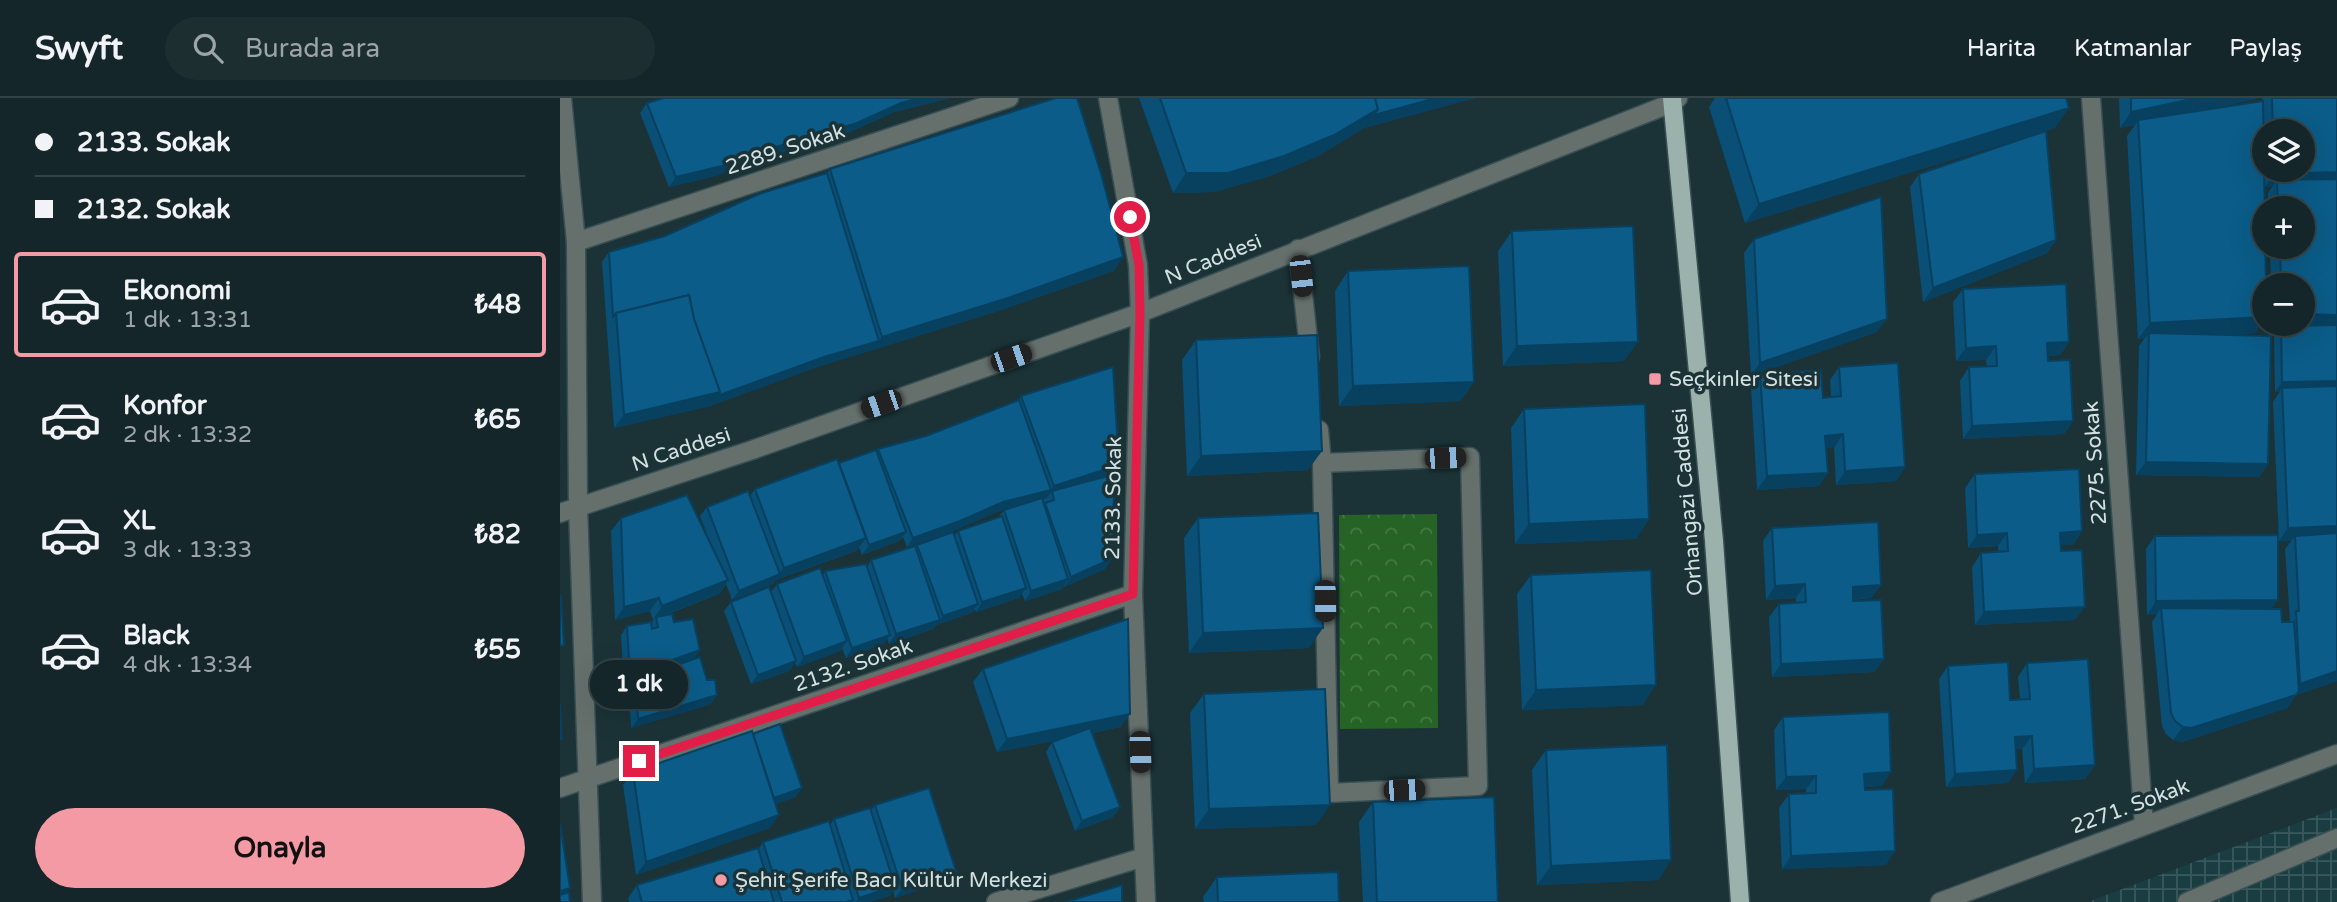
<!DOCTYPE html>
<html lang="tr">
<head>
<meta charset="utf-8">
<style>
	:root { --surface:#142629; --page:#1d2e31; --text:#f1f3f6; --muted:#9da5a8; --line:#334346; --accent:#f49aa5 }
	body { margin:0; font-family:"Varela Round",sans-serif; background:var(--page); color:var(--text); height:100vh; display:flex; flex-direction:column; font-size:26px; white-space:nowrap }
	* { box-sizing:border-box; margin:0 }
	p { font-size:23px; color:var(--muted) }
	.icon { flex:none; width:38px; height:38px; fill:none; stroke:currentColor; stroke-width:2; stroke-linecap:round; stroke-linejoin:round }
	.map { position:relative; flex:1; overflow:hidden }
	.sheet { display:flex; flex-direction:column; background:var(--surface); width:560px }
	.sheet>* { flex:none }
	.guide { display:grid; align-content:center; height:154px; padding:0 35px; background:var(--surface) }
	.tools { position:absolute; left:1692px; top:21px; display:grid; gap:14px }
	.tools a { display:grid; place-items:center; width:63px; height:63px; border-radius:50%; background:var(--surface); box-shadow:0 7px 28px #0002,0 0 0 2px var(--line); font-size:35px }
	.end { position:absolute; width:32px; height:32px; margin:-16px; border:9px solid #e11d48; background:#fff; box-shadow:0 0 0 4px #fff }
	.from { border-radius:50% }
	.bubble { position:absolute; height:49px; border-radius:24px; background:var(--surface); box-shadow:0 7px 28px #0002,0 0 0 2px var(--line); font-size:23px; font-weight:700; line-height:49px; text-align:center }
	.car { position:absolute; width:21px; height:42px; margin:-21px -10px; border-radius:9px; box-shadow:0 0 5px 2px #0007; background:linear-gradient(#222 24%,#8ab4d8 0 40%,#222 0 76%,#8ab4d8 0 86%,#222 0) }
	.guide b { display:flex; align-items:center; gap:24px; height:66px; font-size:26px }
	.guide b+b { border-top:2px solid var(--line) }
	.guide i { width:18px; height:18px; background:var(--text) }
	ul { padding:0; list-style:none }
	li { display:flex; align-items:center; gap:21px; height:105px; margin:0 14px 10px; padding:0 21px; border:4px solid transparent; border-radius:7px }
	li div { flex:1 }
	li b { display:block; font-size:26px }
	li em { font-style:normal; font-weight:700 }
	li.current { border-color:var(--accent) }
	li>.icon { width:63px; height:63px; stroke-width:1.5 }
	.action { display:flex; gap:14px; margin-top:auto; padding:14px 35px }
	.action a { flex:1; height:80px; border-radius:42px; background:var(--accent); color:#111; font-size:28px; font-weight:700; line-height:80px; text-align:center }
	header { display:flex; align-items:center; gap:42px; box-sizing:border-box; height:98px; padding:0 35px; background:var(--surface); border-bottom:2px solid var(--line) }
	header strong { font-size:33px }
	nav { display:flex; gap:38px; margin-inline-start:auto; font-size:24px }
	.search { width:490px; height:63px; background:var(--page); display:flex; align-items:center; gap:18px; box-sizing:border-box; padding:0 24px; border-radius:38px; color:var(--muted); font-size:26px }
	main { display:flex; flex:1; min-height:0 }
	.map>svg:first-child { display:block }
</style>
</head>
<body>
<header>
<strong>Swyft</strong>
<div class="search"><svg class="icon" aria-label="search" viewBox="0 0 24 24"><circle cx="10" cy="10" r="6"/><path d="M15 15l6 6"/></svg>Burada ara</div>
<nav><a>Harita</a><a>Katmanlar</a><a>Paylaş</a></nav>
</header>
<main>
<section class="sheet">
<div class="guide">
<b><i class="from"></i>2133. Sokak</b>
<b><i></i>2132. Sokak</b>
</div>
<ul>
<li class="current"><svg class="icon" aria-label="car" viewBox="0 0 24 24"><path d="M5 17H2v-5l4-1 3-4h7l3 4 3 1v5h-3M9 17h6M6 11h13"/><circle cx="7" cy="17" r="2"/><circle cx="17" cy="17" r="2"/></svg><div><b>Ekonomi</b><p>1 dk · 13:31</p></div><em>₺48</em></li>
<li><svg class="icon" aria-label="car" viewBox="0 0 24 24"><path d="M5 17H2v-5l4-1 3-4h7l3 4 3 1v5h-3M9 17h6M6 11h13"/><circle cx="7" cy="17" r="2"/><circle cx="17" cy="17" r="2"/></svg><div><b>Konfor</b><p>2 dk · 13:32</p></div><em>₺65</em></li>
<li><svg class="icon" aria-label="car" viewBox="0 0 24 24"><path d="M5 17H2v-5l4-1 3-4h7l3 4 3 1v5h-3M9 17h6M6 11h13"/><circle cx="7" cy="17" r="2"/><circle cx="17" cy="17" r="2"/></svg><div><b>XL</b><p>3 dk · 13:33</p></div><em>₺82</em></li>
<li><svg class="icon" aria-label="car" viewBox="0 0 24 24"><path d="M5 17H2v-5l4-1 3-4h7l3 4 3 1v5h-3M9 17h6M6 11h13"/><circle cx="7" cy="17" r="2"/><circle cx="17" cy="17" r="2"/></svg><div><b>Black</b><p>4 dk · 13:34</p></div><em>₺55</em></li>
</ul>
<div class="action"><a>Onayla</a></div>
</section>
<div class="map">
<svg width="1777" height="804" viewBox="0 0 1777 804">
	<defs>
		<pattern id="industrial-grid" width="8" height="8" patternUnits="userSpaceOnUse" patternTransform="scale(1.75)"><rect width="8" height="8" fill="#1a3d42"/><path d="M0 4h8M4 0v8" fill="none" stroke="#3a595d"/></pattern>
		<pattern id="park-crowns" width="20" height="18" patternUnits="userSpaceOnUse" patternTransform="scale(1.75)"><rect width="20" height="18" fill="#256424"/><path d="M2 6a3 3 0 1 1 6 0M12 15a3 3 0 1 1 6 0" fill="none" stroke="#447a44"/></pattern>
	</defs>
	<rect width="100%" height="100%" fill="#1b3337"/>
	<path fill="url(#industrial-grid)" d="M1777,710v94h-249z"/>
	<path fill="url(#park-crowns)" d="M877,416l1,214 -98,1 -1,-214z"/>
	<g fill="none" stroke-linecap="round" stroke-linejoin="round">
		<defs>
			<g id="minor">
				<path d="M2,0l14,144 2,265 14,395"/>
				<path d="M548,0l30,167 2,48 -7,281 13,308"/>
				<path d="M1531,0l53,727"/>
				<path d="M16,144l433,-144"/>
				<path d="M738,151l12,108"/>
				<path d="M759,332l3,33 7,330 149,-7 -8,-329 -148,6"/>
				<path d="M0,415l192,-63 388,-137 532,-210 6,-5"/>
				<path d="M0,690l573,-194"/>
				<path d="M436,804l148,-45"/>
				<path d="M1380,804l397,-148"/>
				<path d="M1627,804l150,-64"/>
			</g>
			<path id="major" d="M1112,0l42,443 26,361"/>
		</defs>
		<use href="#minor" stroke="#384f53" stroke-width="21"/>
		<use href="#major" stroke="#384f53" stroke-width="21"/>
		<use href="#minor" stroke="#65706d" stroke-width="18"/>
		<use href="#major" stroke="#9bb1ab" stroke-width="18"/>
	</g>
	<g fill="#094f76" fill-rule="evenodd">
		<path d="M104,0h286l-56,14 -44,20 -87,26 -48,18 -46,11 -29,-74 7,-10z"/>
		<path d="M579,0h336l-111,30 -44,27 -50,21 -56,16 -41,1z"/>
		<path d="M1155,0h351l-11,30 -310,95 -36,-116z"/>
		<path d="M1559,0h137l-1,1 -50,11 58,-9 -1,-3h75v583l-41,14 -9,13 -105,34 -9,-2 -7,-6 -4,-8 -10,-104 5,-8 -10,1 -1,-66 9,-13 117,73 10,13h6l2,-2 -5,-71 6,-8h-12l-6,-139 7,-11 -5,1 -1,-57 6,-7h-7v-4h30v-39h-32l-1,-38h33v-39h-35v-15l4,-6h-7l-2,-85 1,218 -9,13 -31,2 44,129 -9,13 -123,-2 3,-129 5,-7h-6l-11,-203 8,-11 -15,3zM1704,33h39v39h-39z"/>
		<path d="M270,71l284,102 -119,41 -178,55 -107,39 -96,22 -12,-166 7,-10 56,-16 162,-63z"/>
		<path d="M1359,76l137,66 -9,13 -124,49 -13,-115z"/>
		<path d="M952,133l112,130 -121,5 -5,-115z"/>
		<path d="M1194,141l123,93 -126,44 -7,-123z"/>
		<path d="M788,173l126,111 -14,19 -121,5 -4,-115z"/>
		<path d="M1403,191l106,53 -9,13 -12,1v5l25,60 -9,13 -101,5 -3,-58 9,-14 18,-1 -1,-6 -30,1 -3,-59z"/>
		<path d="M636,242l112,130 -121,6 -5,-116z"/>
		<path d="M1279,269l66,100 -9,14 -60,4 -2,-37h-8l-7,38 -62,4 -6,-103 9,-13 63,24 8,-1 -1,-17z"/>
		<path d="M461,298l92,78 -2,85 -6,10 -41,18v-1l-2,3 -37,12 -3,-7 -3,4 -43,14 -1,-3 -4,4 -35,12 -3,4 -44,15 -2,-6 -4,6 -37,14 -4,-10 -2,3 -43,16 -2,-5 -6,9 -38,13 -27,-73 7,-9 40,-10 6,-8 46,-9 2,-4 42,-4 4,-7 45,-12 1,-3 37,-9 4,-5 41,-14 5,-7 2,-1 -9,3 -44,19 -46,16 -4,-10 -4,4 -37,14 -3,-8 -3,4 -80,29 -3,4 -41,16 -6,-16 -7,10 -56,22 11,6 19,38 18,44 -80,24 -2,-39 6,-9 -11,4 -3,-49 6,-9 24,-2 3,-5 -1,1 -3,-9 -35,9 -4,-89 10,-13 91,29 -12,-31 7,-9 43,-11 5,-7 84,-26 38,-12 1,-2 48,-13 93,-36z"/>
		<path d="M964,311l125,110 -13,20 -121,5 -4,-116z"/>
		<path d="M1415,376l107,57 -9,14h-13l15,75 -100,5 -3,-58 9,-14 17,-1v-6l-30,2 -3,-60z"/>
		<path d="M638,420l111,130 -120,5 -5,-115z"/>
		<path d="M1212,430l109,57 -10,13 -18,2 31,59 -10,13 -102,5 -3,-60 10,-13 17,-2v-4l-30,2 -3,-59z"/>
		<path d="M971,477l112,130 -121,5 -5,-116z"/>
		<path d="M1467,565l68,102 -10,14 -60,4 -3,-34h-6l-8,34 -62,4 -7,-108 9,-13 62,34 10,-1 -2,-22z"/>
		<path d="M423,571l147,45 -10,13 -28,6 28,74 -7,10 -38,14 -29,-79 6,-10 6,-2 -61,12 -24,-70z"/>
		<path d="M644,596l112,131 -121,4 -5,-116z"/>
		<path d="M1223,619l99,69 -18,1 1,3 21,75 -104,4 -3,-61 10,-14h17v-5l-30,1 -2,-60z"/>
		<path d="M193,636l49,54 -7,9 -19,7 -6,24 -134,47 -13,-90 10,-13z"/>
		<path d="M986,652l125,110 -13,20 -121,5 -5,-115z"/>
		<path d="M813,704l125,100h-135l-4,-80z"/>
		<path d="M315,707l74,75 -54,18 -2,-8 -4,6 -20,6h-240l-1,-4 9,-13 121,-35 5,-8 67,-17 4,-6 37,-9z"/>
		<path d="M657,779l122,25h-135l-1,-5z"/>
	</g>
	<g fill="#084060">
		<path d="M359,0h31l-56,14 -44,20 -87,26 -48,18 -46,11 7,-10 93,-28 132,-46z"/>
		<path d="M876,0h39l-111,30 -44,27 -50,21 -56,16 -41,1 13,-20 192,-64z"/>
		<path d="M1636,0h60l-1,1 -117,25v-4l-3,5 -15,3 11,-16z"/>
		<path d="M1509,10l-14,20 -310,95 14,-19z"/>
		<path d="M1777,74v14l-60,-6 -5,7h-7l9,-13z"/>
		<path d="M1496,142l-9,13 -124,49 10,-14z"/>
		<path d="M563,159l-9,14 -119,41 -122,38 9,-13z"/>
		<path d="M1743,216l34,1v13l-56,-2 -1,2h-7l2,-4h28z"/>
		<path d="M1704,219v3l-9,13 -107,6 1,-6 -5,6h-6l12,-16z"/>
		<path d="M1327,221l-10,13 -126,44 9,-13z"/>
		<path d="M319,243l-6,9 -56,17 -107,39 -96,22 10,-13z"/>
		<path d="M1078,244l-14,19 -121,5 14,-20z"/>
		<path d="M1509,244l-9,13 -22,2 9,-14z"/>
		<path d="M1436,248l-10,14 -30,1 10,-13z"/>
		<path d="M1777,283v10l-55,-3 -2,3 -5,1 7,-10z"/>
		<path d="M914,284l-14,19 -121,5 14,-20z"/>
		<path d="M1513,323l-9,13 -101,5 9,-13z"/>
		<path d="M1283,336l-9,14 -18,1 9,-13z"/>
		<path d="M762,353l-14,19 -121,6 14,-20z"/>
		<path d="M1586,364l122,2 -9,13 -123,-2z"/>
		<path d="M559,367l-9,14 -58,12 -5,7 -50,14 -44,19 -46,16 6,-9 90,-36 48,-12 3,-4z"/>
		<path d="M1345,369l-9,14 -60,4 9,-14z"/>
		<path d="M1268,375l-9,13 -62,4 10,-14z"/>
		<path d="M1089,421l-13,20 -121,5 14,-20z"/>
		<path d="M1777,428v13l-42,-3 -4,5h-12l9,-13z"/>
		<path d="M1522,433l-9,14 -23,1 10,-13z"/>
		<path d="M346,434l-7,9 -37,14 7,-10z"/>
		<path d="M1447,435l-9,13 -30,2 9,-13z"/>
		<path d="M306,440l-10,13 -80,29 -3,4 -41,16 7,-9 39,-16 6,-7z"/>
		<path d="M551,461l-6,10 -41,18 7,-10z"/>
		<path d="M508,481l-6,10 -37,12 6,-10z"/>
		<path d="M168,482l-9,14 -63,24v-1l-3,3 9,-14z"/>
		<path d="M1245,486l-9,14 -30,2 9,-14z"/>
		<path d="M1321,487l-10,13 -28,2 10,-13z"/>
		<path d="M466,490l-7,10 -43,14 6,-10z"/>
		<path d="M99,500l-9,13 -35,9 9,-13z"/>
		<path d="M1718,502l-9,13 -108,-5 -4,6 -10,1 9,-14z"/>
		<path d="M418,506l-7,9 -35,12 7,-9z"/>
		<path d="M1525,509l-10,13 -100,5 9,-13z"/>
		<path d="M380,522l-7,9 -44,15 7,-10z"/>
		<path d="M763,530l-14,20 -120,5 14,-20z"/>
		<path d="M330,537l-7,9 -37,14 6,-10z"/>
		<path d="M287,543l-7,10 -43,16 7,-10z"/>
		<path d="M140,552l-7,10 -69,24 6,-9z"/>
		<path d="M1324,561l-10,13 -102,5 9,-13z"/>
		<path d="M236,563l-7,10 -38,13 7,-9z"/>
		<path d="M1777,573v10l-41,14 -9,13 -105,34 -9,-2 10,-13 108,-31 9,-12z"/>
		<path d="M1096,587l-13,20 -121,5 14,-20z"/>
		<path d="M157,597l-6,9 -80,24 7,-9z"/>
		<path d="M570,616l-10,13 -123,25 10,-13z"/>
		<path d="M1472,638l-10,13 -17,1 10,-13z"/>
		<path d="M1535,667l-10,14 -60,4 9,-14z"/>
		<path d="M1457,672l-9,13 -62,4 9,-13z"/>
		<path d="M1331,674l-9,14 -27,1 9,-13z"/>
		<path d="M1256,678l-10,13 -30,1 10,-13z"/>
		<path d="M242,690l-7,9 -30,11 7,-10z"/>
		<path d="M770,707l-14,20 -121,4 14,-20z"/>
		<path d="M560,709l-7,10 -38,14 7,-10z"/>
		<path d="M219,717l-9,13 -134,47 10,-13z"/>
		<path d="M1335,753l-9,14 -104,4 9,-13z"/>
		<path d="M1111,762l-13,20 -121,5 14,-19z"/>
		<path d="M396,773l-7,9 -54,18 7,-10z"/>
		<path d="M335,788l-6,10 -20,6h-13l3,-4z"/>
		<path d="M10,790l-6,10 -4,1v-8z"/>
	</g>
	<g fill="#0b5c89" stroke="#084060" stroke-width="2">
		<path d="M104,0h255l-18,5 -44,20 -88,26 -47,17 -46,11 -29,-74z"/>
		<path d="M496,0h21l25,79 21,80 -118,42 -123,38 -52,-168z"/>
		<path d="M600,0h215l3,11 -44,26 -50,21 -56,17h-42z"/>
		<path d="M815,0h61l-62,17 4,-6z"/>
		<path d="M1166,0h340l3,10 -310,96z"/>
		<path d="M1571,0h65l-65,14z"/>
		<path d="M1712,0h65v74l-63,2v-4h29v-39h-30z"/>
		<path d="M1703,3l3,184h-2v32l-114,6 -12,-203z"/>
		<path d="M1486,33l10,109 -123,48 -14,-114z"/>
		<path d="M267,75l52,168 -55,16 -107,39 3,-4 -26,-73 -5,-24 -73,18 -3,4 -4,-65 56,-16 94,-42z"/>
		<path d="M1777,81v136l-34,-1v-29h-22l-1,-38h23v-39h-25l-1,-28z"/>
		<path d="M1321,99l6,122 -127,44 -6,-124z"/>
		<path d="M1073,128l5,116 -121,4 -5,-115z"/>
		<path d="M909,168l5,116 -121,4 -5,-115z"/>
		<path d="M1506,186l3,58 -22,1 1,18 22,-1 3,61 -101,5 -3,-59 28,-1 -1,-20 -30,2 -3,-59z"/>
		<path d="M129,197l5,24 26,73 -96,23 -8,-102z"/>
		<path d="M1777,227v56l-55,1 -1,-56z"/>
		<path d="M1589,235l122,3 -3,128 -122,-2z"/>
		<path d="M757,237l5,116 -121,5 -5,-116z"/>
		<path d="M1338,265l7,104 -60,4 -2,-37 -18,2 3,37 -61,3 -7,-102 61,-4 2,28 18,-2 -2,-29z"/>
		<path d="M553,269l6,98 -65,21 -33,-90z"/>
		<path d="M1777,288v140l-49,2 -6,-140z"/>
		<path d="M459,302l32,90 -48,12 -43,19 -47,17 -35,-89 48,-13z"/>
		<path d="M1085,306l4,115 -120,5 -5,-115z"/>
		<path d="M316,352l30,82 -37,13 -30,-82z"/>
		<path d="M277,361l29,79 -82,30 -29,-79z"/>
		<path d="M1519,371l3,62 -22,2 1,18 21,-1 3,57 -101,5 -3,-59 27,-2 -1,-18 -30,2 -2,-61z"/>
		<path d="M555,376l-4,85 -40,18 -26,-74 9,-3 -2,-9z"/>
		<path d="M188,393l32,83 -41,17 -32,-84z"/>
		<path d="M127,397l41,85 -66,26 -3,-8 -35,9 -3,-89z"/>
		<path d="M482,400l26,81 -37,12 -27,-81z"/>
		<path d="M758,415l5,115 -120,5 -5,-115z"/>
		<path d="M442,418l24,72 -44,14 -24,-71z"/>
		<path d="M1318,424l3,63 -28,2v14l28,-1 3,59 -103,5 -2,-60 27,-2 -1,-18 -30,2 -3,-58z"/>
		<path d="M393,434l25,72 -35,12 -26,-71z"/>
		<path d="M1777,435v138l-37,13 -4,-73h3l-4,-75z"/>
		<path d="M1718,437v65l-122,1 -1,-65z"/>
		<path d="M355,448l25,74 -44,14 -25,-74z"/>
		<path d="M306,466l24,71 -38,13 -27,-77z"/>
		<path d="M260,470l27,73 -43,16 -27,-73z"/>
		<path d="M1091,472l5,115 -120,5 -5,-115z"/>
		<path d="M209,489l27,74 -38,14 -27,-73z"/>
		<path d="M1,498l3,49 -4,1v-49z"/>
		<path d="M1601,510l120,1 1,13h12l5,69 -3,4 -105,33 -8,-1 -8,-6 -4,-8z"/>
		<path d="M112,516l2,8 19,-3 7,31 -70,25 -3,-49 24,-4 1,7 6,-2 -2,-10z"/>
		<path d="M568,521l2,95 -123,25 -24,-70z"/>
		<path d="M140,559l7,23h8l2,15 -79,24 -2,-40z"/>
		<path d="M1528,561l7,106 -61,4 -2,-33 -17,1 2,33 -62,4 -7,-108 60,-4 2,38 20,-1 -3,-36z"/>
		<path d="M765,591l5,116 -121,4 -5,-115z"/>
		<path d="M0,606l2,35 -2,1z"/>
		<path d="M1329,614l2,60 -27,2 1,16 28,-1 2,62 -104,5 -2,-62 27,-1v-17l-30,1 -3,-60z"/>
		<path d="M220,626l22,64 -28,10 -21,-64z"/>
		<path d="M530,630l30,79 -38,14 -30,-79z"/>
		<path d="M192,633l27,84 -133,47 -13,-90z"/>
		<path d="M1107,647l4,115 -120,6 -5,-116z"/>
		<path d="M369,690l27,83 -54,17 -27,-83z"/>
		<path d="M934,699l4,105h-121l-4,-100z"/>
		<path d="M310,710l25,78 -36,12 -25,-79z"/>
		<path d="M269,723l24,79 -7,2h-64l-19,-60z"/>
		<path d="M0,725l10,65 -10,3z"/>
		<path d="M198,750l16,54h-132l-5,-17z"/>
		<path d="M778,774l1,30h-121l-1,-25z"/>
		<path d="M562,787v17h-56z"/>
		<path d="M9,794l1,10h-10v-7z"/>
	</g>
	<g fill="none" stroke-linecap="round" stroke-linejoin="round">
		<path stroke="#e11d48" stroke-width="9" d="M79,663l494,-167 7,-281 -1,-48 -9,-48"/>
	</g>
	<g fill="#f49aa5" stroke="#1b3337" stroke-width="2.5">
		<rect x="1088" y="274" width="14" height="14" rx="3.5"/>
		<circle cx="161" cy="782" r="7"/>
	</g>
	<g text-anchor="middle" stroke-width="7" stroke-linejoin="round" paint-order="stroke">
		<g font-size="21" fill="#d3e1e3" stroke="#1b3337">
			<text transform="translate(225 51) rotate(-18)" y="7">2289. Sokak</text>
			<text transform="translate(653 161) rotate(-22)" y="7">N Caddesi</text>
			<text transform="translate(121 351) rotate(-18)" y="7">N Caddesi</text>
			<text transform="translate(1535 365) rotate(-94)" y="7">2275. Sokak</text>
			<text transform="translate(553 400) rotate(-89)" y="7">2133. Sokak</text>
			<text transform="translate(1127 404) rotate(-95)" y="7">Orhangazi Caddesi</text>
			<text transform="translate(293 567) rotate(-19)" y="7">2132. Sokak</text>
			<text transform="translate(1570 708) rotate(-20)" y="7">2271. Sokak</text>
		</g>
		<g font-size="21" fill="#d3e1e3" stroke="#1b3337" text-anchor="start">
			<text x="1109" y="288">Seçkinler Sitesi</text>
			<text x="175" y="789">Şehit Şerife Bacı Kültür Merkezi</text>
		</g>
	</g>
</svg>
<div class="tools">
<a><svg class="icon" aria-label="layers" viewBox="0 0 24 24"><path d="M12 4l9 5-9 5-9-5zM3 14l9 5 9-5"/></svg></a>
<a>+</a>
<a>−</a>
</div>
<i class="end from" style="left:570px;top:119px"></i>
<i class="end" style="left:79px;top:663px"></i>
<div class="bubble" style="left:30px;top:562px;width:98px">1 dk</div>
<i class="car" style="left:741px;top:178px;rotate:174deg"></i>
<i class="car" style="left:451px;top:260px;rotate:71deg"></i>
<i class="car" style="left:321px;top:306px;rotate:251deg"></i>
<i class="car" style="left:885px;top:360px;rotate:88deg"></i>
<i class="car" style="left:765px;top:503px;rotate:179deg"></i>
<i class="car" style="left:580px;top:654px;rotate:178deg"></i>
<i class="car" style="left:844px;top:692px;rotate:88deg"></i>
</div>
</main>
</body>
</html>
